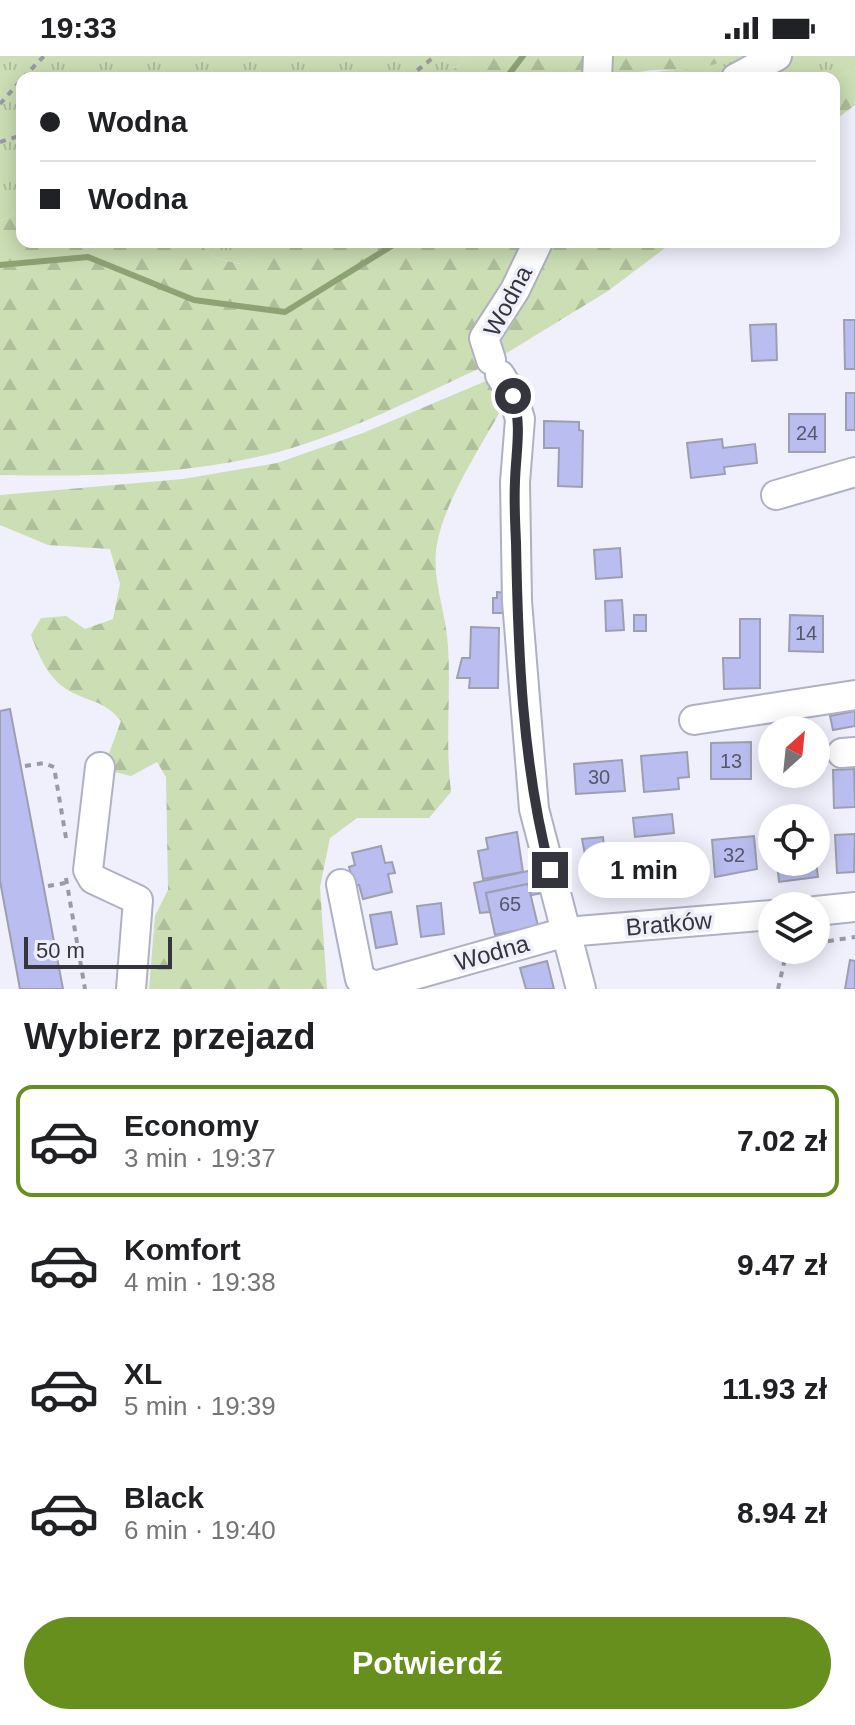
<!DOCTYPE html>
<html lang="pl">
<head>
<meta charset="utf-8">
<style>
	:root { --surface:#fff; --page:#f2f2f2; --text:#202124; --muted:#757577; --line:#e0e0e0; --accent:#678f1d }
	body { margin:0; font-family:Helvetica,sans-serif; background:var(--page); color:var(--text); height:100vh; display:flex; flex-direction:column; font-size:30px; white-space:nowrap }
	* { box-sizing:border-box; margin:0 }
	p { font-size:26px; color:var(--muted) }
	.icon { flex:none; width:44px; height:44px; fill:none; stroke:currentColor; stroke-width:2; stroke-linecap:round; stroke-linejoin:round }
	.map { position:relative; height:933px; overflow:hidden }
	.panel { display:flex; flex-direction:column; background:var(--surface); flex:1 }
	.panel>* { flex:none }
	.banner { position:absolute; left:16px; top:16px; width:824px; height:176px; border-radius:16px; box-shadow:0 4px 20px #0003; display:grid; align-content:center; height:176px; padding:0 24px; background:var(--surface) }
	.needle { width:52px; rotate:27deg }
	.buttons { position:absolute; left:758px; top:660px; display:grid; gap:16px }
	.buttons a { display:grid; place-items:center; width:72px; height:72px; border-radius:50%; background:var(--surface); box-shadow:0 4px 20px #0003; font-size:40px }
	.scale { position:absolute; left:24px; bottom:20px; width:148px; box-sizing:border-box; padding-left:8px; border:4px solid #35363d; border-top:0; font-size:22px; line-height:28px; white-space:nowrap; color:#35363d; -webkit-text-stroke:6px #eff0fc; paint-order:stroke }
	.end { position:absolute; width:36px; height:36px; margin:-18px; border:10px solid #35363d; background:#fff; box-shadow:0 0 0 4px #fff }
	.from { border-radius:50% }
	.bubble { position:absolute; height:56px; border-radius:28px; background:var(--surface); box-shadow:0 4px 20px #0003; font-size:26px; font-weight:600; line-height:56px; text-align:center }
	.banner b { display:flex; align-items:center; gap:28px; height:76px; font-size:30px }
	.banner b+b { border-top:2px solid var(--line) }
	.banner i { width:20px; height:20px; background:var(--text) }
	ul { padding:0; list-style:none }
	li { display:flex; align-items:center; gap:24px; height:112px; margin:0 16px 12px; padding:0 8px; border:4px solid transparent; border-radius:16px }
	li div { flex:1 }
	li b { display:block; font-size:30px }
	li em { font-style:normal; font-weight:600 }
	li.selected { border-color:var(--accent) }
	li>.icon { width:72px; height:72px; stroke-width:1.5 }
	h2 { padding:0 24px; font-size:36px; line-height:96px }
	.cta { display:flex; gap:16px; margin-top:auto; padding:16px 24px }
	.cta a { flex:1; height:92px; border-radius:48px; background:var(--accent); color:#fff; font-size:32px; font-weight:600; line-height:92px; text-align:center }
	.status { display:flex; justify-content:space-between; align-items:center; height:56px; padding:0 40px; background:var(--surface); direction:ltr }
	.status svg { height:22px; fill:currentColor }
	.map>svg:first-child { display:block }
</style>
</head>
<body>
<div class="status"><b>19:33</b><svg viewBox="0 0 49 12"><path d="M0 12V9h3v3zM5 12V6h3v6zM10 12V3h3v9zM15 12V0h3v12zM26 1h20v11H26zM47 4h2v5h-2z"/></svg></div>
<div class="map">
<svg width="855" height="933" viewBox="0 0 855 933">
	<defs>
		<pattern id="grass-tufts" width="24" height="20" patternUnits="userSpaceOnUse" patternTransform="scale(2)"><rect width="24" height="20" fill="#cbdeb4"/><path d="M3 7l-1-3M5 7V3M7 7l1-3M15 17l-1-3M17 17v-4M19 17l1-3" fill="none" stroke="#afbf9c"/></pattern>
		<pattern id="forest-firs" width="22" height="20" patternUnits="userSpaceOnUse" patternTransform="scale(2)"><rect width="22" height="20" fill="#cbdeb4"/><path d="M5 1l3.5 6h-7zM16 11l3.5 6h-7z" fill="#afbf9c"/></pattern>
	</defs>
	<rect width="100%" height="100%" fill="#eff0fc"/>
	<g fill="url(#grass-tufts)">
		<path d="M0,0h469l-25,22h-422v133l-22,10z"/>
		<path d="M733,0h122v12l-21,10h-207c37,-12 68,-3 106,-22z"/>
		<path d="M196,186h74l-29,22 -25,-6z"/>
	</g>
	<g fill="url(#forest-firs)">
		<path d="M469,0h121l-2,22h-144z"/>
		<path d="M606,0h127c-35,18 -44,12 -80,14 -18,1 -30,10 -49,6z"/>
		<path d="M855,12v37l-21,16v-43z"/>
		<path d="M22,155v31h174l20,16 24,6 30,-22h260l-45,124c-67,30 -136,67 -207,86 -90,23 -186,25 -278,23v-254z"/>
		<path d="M545,186h128l-65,49 -106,65 -6,-23z"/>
		<path d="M493,322l13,23c-21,39 -62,100 -69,143 -6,35 9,67 11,102 3,49 -3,97 3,146l-22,26h-72l-27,20 -10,49 7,102h-178l6,-73 13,-26 -2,-113 -9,-15 -26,14 -16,-4 -7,-16 13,-35c-18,-22 -32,-18 -55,-32 -19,-13 -27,-33 -35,-54l10,-17 25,-2 19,13 28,-10 7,-35 -10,-35 -62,-4 -48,-20v-30l183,-16 94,-16 86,-30z"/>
	</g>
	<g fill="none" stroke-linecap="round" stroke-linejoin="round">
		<g stroke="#8ea374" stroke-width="6">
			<path d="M506,22l17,-22"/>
			<path d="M0,209l88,-8 106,43 91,12 113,-70"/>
		</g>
	</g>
	<g fill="#b9bdef" stroke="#9d9fb1" stroke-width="2">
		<path d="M844,264h11v49h-10z"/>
		<path d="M776,268l1,36 -25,1 -2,-36z"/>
		<rect x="846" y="337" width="9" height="37"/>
		<rect x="789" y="358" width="36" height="38"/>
		<path d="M544,365l35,1v8l4,1 -1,56 -24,-1 1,-38h-15z"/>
		<path d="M722,383l1,9 32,-4 2,19 -33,4 1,7 -34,4 -4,-35z"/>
		<path d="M620,492l2,29 -26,2 -2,-29z"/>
		<path d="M497,536l11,1 1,20h-16v-15h4z"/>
		<path d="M622,544l2,30 -18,1 -1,-30z"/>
		<rect x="634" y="559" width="12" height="16"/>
		<path d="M790,559l33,1v36l-34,-1z"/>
		<path d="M740,563h20v69l-36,1 -1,-31h17z"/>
		<path d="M471,571l28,1 -1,60h-29l1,-10h-13l5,-20h8z"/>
		<path d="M10,653l53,280h-43l-20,-108v-170z"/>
		<path d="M855,655v15l-22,4 -3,-14z"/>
		<path d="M751,686v37h-40v-36z"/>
		<path d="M687,696l2,25 -11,1 1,11 -35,3 -3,-36z"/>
		<path d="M622,704l3,31 -49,3 -2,-30z"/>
		<path d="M854,713l1,38 -21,1 -1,-38z"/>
		<path d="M672,758l2,19 -39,4 -2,-19z"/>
		<path d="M517,776l6,40 -40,7 -5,-28 10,-2 -2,-11z"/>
		<path d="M855,778l-1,38 -17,1 -2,-38z"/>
		<path d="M754,780l3,33 -42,8 -3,-37z"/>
		<path d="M603,781l4,37 -18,2 -7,-37z"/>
		<path d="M381,790l4,17 7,-1 3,11 -7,1 4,18 -29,7 -4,-14 -5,1 -5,-19 6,-2 -3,-12z"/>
		<path d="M777,806h39l2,15 -39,5z"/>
		<path d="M668,808l3,26 -29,4 -2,-11 6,-1 -2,-15z"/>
		<path d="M537,813l6,24 -12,2 -3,-11 -42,9 4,19 -10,1 -6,-30z"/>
		<path d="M528,828l10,42 -43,9 -9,-42z"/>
		<path d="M441,847l3,31 -23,3 -4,-31z"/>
		<path d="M391,856l6,32 -21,4 -6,-33z"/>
		<path d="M850,904l5,1v28h-10z"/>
		<path d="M547,905l7,28h-28l-6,-21z"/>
	</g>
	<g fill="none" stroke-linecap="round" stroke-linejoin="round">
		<defs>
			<g id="minor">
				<path d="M597,22l1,-22"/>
				<path d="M736,22l41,-22"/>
				<path d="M491,304l-7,-22 31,-48 23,-48"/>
				<path d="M500,319l13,21 7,23 -5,63 2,119 17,208 47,180"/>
				<path d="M776,439l79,-23"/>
				<path d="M694,664l161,-25"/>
				<path d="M842,697l13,-1"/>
				<path d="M100,711l-12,103 5,9 45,21 -7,89"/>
				<path d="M341,828l19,95 15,7"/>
				<path d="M816,855l39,-4"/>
				<path d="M375,930l191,-54 206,-17"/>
			</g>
		</defs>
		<use href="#minor" stroke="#afb1c3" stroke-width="32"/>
		<g stroke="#999aa4" stroke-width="4" stroke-dasharray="6 6" stroke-linecap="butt">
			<path d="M23,22l21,-22"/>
			<path d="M408,22l27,-22"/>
			<path d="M0,48l22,-25"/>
			<path d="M0,86l22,-7"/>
			<path d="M25,710l19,-3 10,4 12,71"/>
			<path d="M66,822l19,111"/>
			<path d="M48,830l17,-3"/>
			<path d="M816,887l39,-6"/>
			<path d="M786,900l14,-6"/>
			<path d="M778,933l9,-39"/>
		</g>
		<use href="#minor" stroke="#fff" stroke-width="28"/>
	</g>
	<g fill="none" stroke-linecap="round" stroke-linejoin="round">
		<path stroke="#35363d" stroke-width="10" d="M513,340c9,29 3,55 2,85 -1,20 0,41 1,61 2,110 6,221 34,328"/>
	</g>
	<g text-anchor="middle" stroke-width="7" stroke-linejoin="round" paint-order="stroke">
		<g font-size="20" fill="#56586a">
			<text x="807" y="384">24</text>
			<text x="806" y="584">14</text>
			<text x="731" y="712">13</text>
			<text x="599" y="728">30</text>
			<text x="734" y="806">32</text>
			<text x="510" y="855">65</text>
		</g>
		<g font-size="24" fill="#35363d" stroke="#eff0fc">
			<text transform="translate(508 245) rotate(-62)" y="8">Wodna</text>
			<text transform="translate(669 868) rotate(-5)" y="8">Bratków</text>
			<text transform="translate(492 897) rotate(-16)" y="8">Wodna</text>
		</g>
	</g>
</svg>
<div class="buttons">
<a><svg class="needle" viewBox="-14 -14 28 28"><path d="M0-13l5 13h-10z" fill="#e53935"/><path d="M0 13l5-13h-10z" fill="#757577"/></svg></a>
<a><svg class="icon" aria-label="locate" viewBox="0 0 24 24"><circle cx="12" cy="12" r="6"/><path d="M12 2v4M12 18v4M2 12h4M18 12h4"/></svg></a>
<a><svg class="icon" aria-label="layers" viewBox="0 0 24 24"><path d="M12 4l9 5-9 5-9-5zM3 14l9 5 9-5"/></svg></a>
</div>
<div class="scale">50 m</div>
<i class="end from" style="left:513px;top:340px"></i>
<i class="end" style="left:550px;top:814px"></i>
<div class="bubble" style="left:578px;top:786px;width:132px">1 min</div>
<div class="banner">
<b><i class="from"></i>Wodna</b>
<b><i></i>Wodna</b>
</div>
</div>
<section class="panel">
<h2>Wybierz przejazd</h2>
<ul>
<li class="selected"><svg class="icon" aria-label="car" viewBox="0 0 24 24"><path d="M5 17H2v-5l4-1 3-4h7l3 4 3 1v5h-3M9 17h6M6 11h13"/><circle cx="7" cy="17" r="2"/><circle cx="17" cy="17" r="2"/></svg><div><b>Economy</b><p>3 min · 19:37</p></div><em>7.02 zł</em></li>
<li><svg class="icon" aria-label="car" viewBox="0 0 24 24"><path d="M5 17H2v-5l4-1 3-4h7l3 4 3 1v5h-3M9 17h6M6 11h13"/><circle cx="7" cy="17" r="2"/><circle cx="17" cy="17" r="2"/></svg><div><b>Komfort</b><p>4 min · 19:38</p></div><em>9.47 zł</em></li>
<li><svg class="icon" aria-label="car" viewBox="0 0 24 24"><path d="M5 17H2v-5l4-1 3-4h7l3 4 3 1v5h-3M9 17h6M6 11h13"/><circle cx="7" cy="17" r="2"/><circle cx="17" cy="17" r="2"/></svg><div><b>XL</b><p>5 min · 19:39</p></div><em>11.93 zł</em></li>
<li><svg class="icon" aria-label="car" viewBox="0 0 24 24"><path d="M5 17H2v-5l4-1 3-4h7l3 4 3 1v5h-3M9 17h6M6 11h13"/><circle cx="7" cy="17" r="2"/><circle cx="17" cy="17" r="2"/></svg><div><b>Black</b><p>6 min · 19:40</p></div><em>8.94 zł</em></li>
</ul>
<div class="cta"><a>Potwierdź</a></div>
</section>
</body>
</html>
